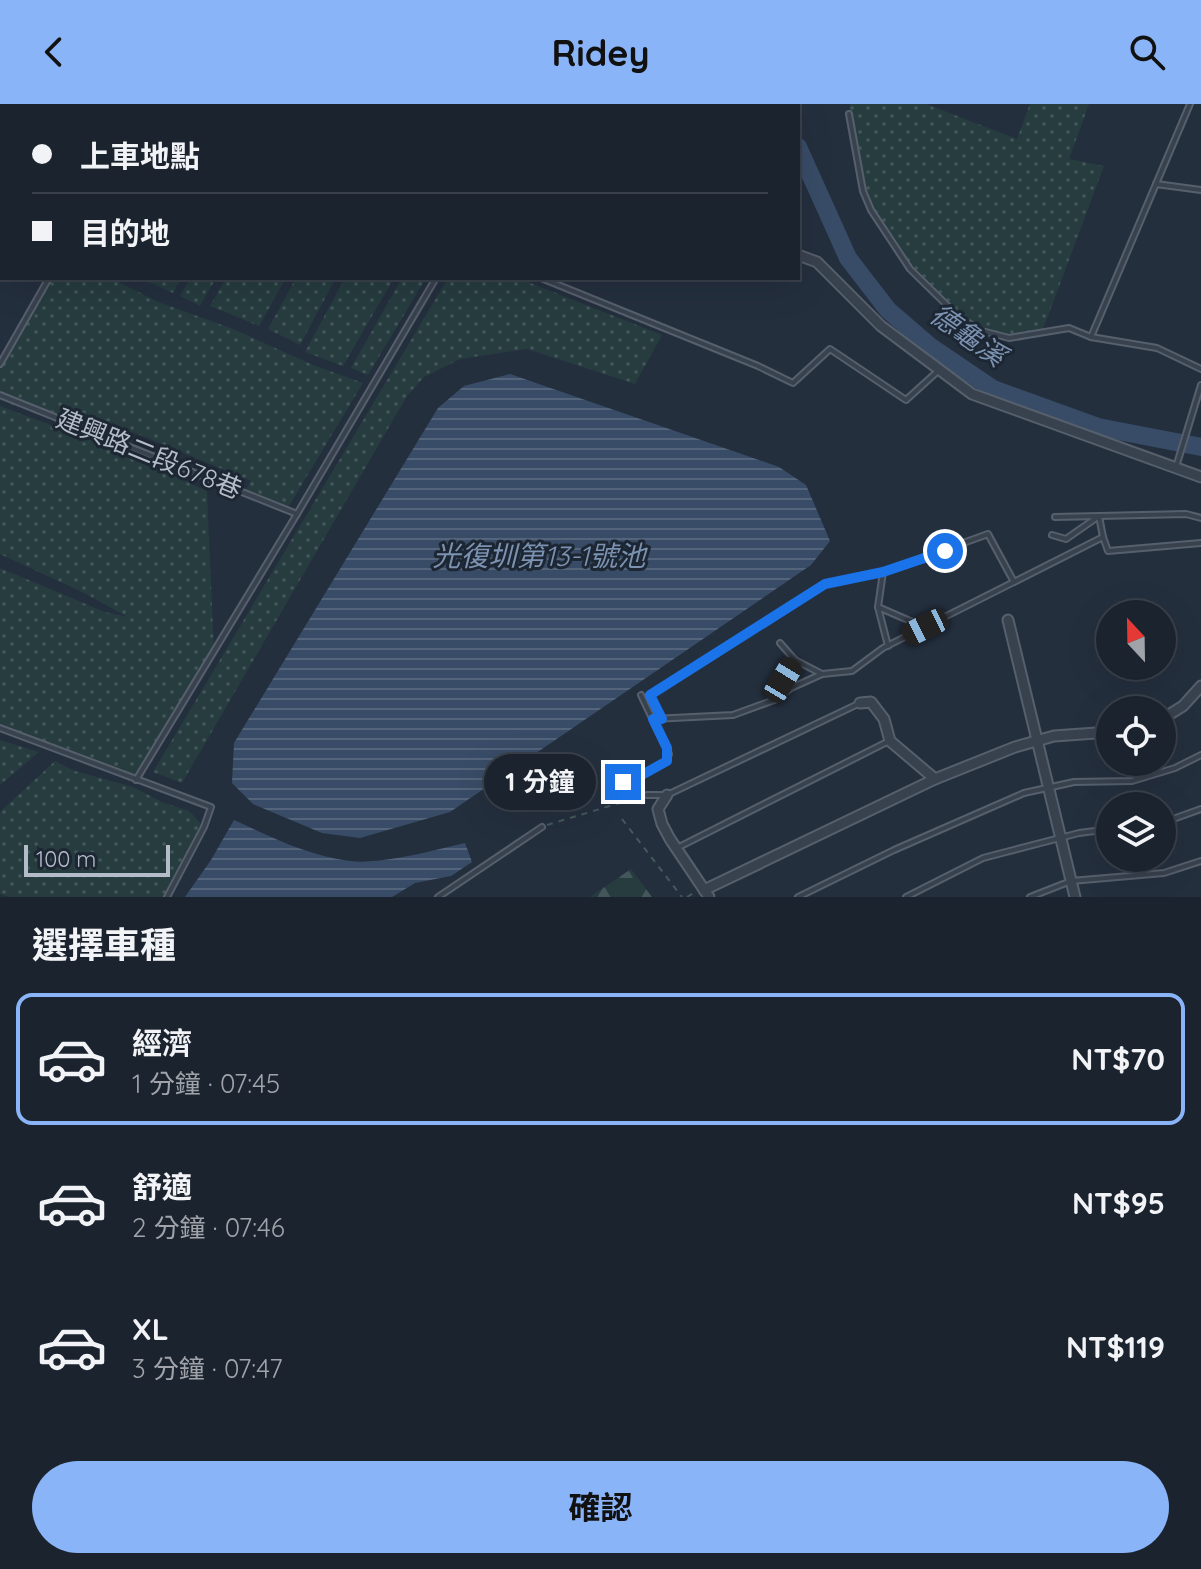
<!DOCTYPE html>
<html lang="zh-TW">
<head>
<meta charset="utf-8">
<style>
	:root { --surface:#1b232e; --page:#282f3a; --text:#f1f3f6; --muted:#a0a4aa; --line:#39404a; --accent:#8ab4f8 }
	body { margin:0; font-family:Quicksand,"Noto Sans TC",sans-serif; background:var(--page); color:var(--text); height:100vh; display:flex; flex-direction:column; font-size:30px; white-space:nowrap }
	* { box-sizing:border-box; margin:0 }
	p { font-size:26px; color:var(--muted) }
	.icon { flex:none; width:44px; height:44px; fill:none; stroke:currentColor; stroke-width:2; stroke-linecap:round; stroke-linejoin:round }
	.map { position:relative; height:793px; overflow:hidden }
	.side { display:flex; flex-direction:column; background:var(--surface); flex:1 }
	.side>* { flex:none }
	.hud { position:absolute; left:0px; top:0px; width:800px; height:176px; box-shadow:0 8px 32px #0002,0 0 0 2px var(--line); display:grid; align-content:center; height:176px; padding:0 32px; background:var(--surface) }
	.needle { width:52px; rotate:338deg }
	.fabs { position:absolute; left:1096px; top:496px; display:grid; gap:16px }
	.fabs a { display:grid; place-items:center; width:80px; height:80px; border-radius:50%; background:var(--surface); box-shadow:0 8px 32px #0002,0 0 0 2px var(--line); font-size:40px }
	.scale { position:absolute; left:24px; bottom:20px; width:146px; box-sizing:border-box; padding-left:8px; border:4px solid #b4bcc9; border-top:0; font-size:22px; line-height:28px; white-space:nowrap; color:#b4bcc9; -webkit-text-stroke:6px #1d2633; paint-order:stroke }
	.end { position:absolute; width:36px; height:36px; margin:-18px; border:10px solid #1a73e8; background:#fff; box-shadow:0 0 0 4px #fff }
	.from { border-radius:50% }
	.bubble { position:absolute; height:56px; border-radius:28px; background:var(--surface); box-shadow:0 8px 32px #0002,0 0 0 2px var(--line); font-size:26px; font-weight:700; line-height:56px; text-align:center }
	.car { position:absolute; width:24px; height:48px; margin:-24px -12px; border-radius:10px; box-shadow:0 0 6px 2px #0007; background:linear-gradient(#222 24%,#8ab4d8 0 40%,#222 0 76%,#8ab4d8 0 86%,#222 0) }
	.hud b { display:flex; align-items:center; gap:28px; height:76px; font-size:30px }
	.hud b+b { border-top:2px solid var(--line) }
	.hud i { width:20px; height:20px; background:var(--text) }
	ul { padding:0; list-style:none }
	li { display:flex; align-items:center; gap:24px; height:132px; margin:0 16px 12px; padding:0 16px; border:4px solid transparent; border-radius:16px }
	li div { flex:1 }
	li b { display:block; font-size:30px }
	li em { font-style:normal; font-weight:700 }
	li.current { border-color:var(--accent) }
	li>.icon { width:72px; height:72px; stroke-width:1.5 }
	h2 { padding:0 32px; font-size:36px; line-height:96px }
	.primary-button { display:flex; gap:16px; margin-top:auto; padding:16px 32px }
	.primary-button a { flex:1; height:92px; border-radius:48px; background:var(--accent); color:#111; font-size:32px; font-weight:700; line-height:92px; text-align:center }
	header { display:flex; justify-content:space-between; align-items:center; height:104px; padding:0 32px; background:var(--accent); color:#111; font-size:36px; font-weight:700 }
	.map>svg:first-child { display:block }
</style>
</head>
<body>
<header><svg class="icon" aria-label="back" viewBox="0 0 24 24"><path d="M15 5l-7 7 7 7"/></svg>Ridey<svg class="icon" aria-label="search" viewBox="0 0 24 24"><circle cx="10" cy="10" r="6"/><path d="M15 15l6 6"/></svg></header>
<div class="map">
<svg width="1201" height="793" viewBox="0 0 1201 793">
	<defs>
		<pattern id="forest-firs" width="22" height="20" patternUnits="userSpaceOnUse" patternTransform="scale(2)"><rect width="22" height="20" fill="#263c3f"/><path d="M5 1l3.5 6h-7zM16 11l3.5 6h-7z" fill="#435659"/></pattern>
		<pattern id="garden-dots" width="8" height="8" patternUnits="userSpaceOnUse" patternTransform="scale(2)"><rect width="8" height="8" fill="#263c3f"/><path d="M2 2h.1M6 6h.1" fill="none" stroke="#435659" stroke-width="1.8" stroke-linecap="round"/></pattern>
		<pattern id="water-rules" width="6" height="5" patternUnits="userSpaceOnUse" patternTransform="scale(2)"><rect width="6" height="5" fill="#394c67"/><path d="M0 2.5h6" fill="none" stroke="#53647b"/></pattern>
	</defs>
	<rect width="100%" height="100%" fill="#242f3e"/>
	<path fill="url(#forest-firs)" d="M631,765l21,28h-62z"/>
	<g fill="url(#garden-dots)">
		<path d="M165,0h234l-235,2z"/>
		<path d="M850,0h76l91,35 13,-35h59l-20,55 35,7 -62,166c-21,3 -40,8 -60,-1 -41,-17 -104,-97 -118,-138 -9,-24 -11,-54 -15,-79z"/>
		<path d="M50,174h61l45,23 77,28 80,36 50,18 -77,128 -44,-16 9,-14 -113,-47 -44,-14 -32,4 -62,-24v-39z"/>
		<path d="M140,174h41l-8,15z"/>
		<path d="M190,174h26l-16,28 -20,-10z"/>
		<path d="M226,174h60l-27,48 -49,-20z"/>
		<path d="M296,174h40l-36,67 -32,-16z"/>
		<path d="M345,174h49l-51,88 -38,-14z"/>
		<path d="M402,174h24l-58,97 -17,-7z"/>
		<path d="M448,174h70l144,57 -27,49 -108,-35 -67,10 -36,18 -17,19 -225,387 -29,-11z"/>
		<path d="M0,302l118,44 89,41 7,161 -78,128 -136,-54v-158l105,44 23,5 -46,-25 -82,-38z"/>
		<path d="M0,636l39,12 -39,33z"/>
		<path d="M55,657l20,10 58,16 29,15 27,9 15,16 -37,70h-158l-9,-3v-82z"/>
	</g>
	<g fill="url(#water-rules)">
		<path d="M510,270l269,93 27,18 24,56 -19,24 -361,247 -90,26 -38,-5 -69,-29 -21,-21 2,-40 204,-335 26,-22z"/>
		<path d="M234,716c37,17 74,36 116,41 30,4 85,-11 115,-18l7,19 -21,14 -36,7 -23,14h-207l26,-37z"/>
	</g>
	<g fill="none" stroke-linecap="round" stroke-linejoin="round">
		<g stroke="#394c67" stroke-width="18">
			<path d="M779,0l1,2"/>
			<path d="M798,43l50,111 40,52 43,37 62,42 105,38 103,20"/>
		</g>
		<defs>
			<g id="service">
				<path d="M98,0l5,2"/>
				<path d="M454,0l4,2"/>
				<path d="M147,2l1,-2"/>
				<path d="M849,10l14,77 8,19 39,59 50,49 22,13 27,7 60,-10 22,9 66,11 44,21"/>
				<path d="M1156,80l45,6"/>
				<path d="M541,174l217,88 35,17 37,-34 76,51 32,-29"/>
				<path d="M1091,233l99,-233"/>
				<path d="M0,260l49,-86"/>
				<path d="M0,291l297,119"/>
				<path d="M1176,363l25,-82"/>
				<path d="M1055,413l44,-1 4,21"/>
				<path d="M1052,431l14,4 33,-23 87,-2 15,4"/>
				<path d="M883,468l-5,35 46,20"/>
				<path d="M878,503l10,39"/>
				<path d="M780,539l15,17 27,14"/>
				<path d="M772,595l23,-39"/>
				<path d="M653,615l80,-4 44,-16 14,-11 31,-14 30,-3 31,-23 220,-111 5,14 93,-8"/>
				<path d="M662,615l-12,-24 175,-111 58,-12 105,-38 26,48"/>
				<path d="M0,624l211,79 -7,20 -37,70"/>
				<path d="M136,676l161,-266 139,-236"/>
				<path d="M623,678l10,-2 34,-19 2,-7 -28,-59"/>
				<path d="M647,691h20l191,-91"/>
				<path d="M1162,719l39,-14"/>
				<path d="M677,744l212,-107"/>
				<path d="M438,793l104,-70"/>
				<path d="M798,793l96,-47 130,-57 50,-11 58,-1 43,-13 26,-13"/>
				<path d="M906,793l77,-39 96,-25 31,-4"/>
				<path d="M1030,793l41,-16 93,-8 37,-12"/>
			</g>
			<g id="minor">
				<path d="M615,0l3,2"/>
				<path d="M798,151l19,7 64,64 91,68 229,83"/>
				<path d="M1008,516l67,277"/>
				<path d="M860,599l11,-1 13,17 6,22 45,38"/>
				<path d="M1162,615l21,-13 18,-20"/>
				<path d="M667,691l-9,14 4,15 8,15 39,58"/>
				<path d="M704,786l231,-111 80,-32 39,-11 56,-4"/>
			</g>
		</defs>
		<use href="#service" stroke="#565f6c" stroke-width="8"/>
		<use href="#minor" stroke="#565f6c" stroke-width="13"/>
		<g stroke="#44595c" stroke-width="2" stroke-dasharray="6 6" stroke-linecap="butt">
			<path d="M622,715l60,78"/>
			<path d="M547,721l86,-26"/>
			<path d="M687,793l8,-5"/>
		</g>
		<use href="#service" stroke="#38414e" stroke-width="4"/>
		<use href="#minor" stroke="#38414e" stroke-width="9"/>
		<defs>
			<path id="service-bridge" d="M633,676l9,23"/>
		</defs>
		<use href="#service-bridge" stroke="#565f6c" stroke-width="8" stroke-linecap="butt"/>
		<use href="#service-bridge" stroke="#38414e" stroke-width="4"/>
	</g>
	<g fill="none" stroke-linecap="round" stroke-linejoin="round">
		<path stroke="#1a73e8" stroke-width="10" d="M623,678l10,-2 34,-19v-13l-14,-29h9l-12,-24 175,-111 58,-12 62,-21"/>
	</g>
	<g text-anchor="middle" stroke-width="6" stroke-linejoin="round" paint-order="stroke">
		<g font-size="26" fill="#b4bcc9" stroke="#1d2633">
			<text transform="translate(149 350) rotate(22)" y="9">建興路二段678巷</text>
		</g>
		<g font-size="28" font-style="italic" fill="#7c92b1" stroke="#1d2633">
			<text transform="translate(968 231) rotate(35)" y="10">德龜溪</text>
			<text x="539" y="462">光復圳第13-1號池</text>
		</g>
	</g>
</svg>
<div class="fabs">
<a><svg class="needle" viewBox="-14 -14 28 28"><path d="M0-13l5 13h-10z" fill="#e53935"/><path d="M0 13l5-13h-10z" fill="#a0a4aa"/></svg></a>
<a><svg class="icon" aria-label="locate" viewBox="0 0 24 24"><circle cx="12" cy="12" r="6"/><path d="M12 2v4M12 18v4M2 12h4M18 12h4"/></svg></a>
<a><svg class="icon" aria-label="layers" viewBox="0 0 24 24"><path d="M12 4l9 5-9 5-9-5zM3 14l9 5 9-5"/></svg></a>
</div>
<div class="scale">100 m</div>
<i class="end from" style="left:945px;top:447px"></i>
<i class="end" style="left:623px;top:678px"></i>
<div class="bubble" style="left:484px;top:650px;width:112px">1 分鐘</div>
<i class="car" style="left:925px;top:523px;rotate:244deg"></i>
<i class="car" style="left:783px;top:576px;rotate:31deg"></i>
<div class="hud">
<b><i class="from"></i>上車地點</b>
<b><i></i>目的地</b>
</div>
</div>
<section class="side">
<h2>選擇車種</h2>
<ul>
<li class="current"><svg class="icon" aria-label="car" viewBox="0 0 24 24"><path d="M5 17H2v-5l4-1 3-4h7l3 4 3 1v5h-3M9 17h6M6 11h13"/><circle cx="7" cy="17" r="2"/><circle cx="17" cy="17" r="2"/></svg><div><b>經濟</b><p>1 分鐘 · 07:45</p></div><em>NT$70</em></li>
<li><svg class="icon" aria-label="car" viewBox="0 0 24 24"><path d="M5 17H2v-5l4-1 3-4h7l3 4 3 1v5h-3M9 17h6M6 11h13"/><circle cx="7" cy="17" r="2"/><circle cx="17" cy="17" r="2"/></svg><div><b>舒適</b><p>2 分鐘 · 07:46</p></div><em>NT$95</em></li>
<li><svg class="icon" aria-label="car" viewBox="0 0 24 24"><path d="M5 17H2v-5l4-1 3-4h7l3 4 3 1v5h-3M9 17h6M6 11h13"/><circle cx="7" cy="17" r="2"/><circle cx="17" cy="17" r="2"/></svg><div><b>XL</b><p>3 分鐘 · 07:47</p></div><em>NT$119</em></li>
</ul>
<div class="primary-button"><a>確認</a></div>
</section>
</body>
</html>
